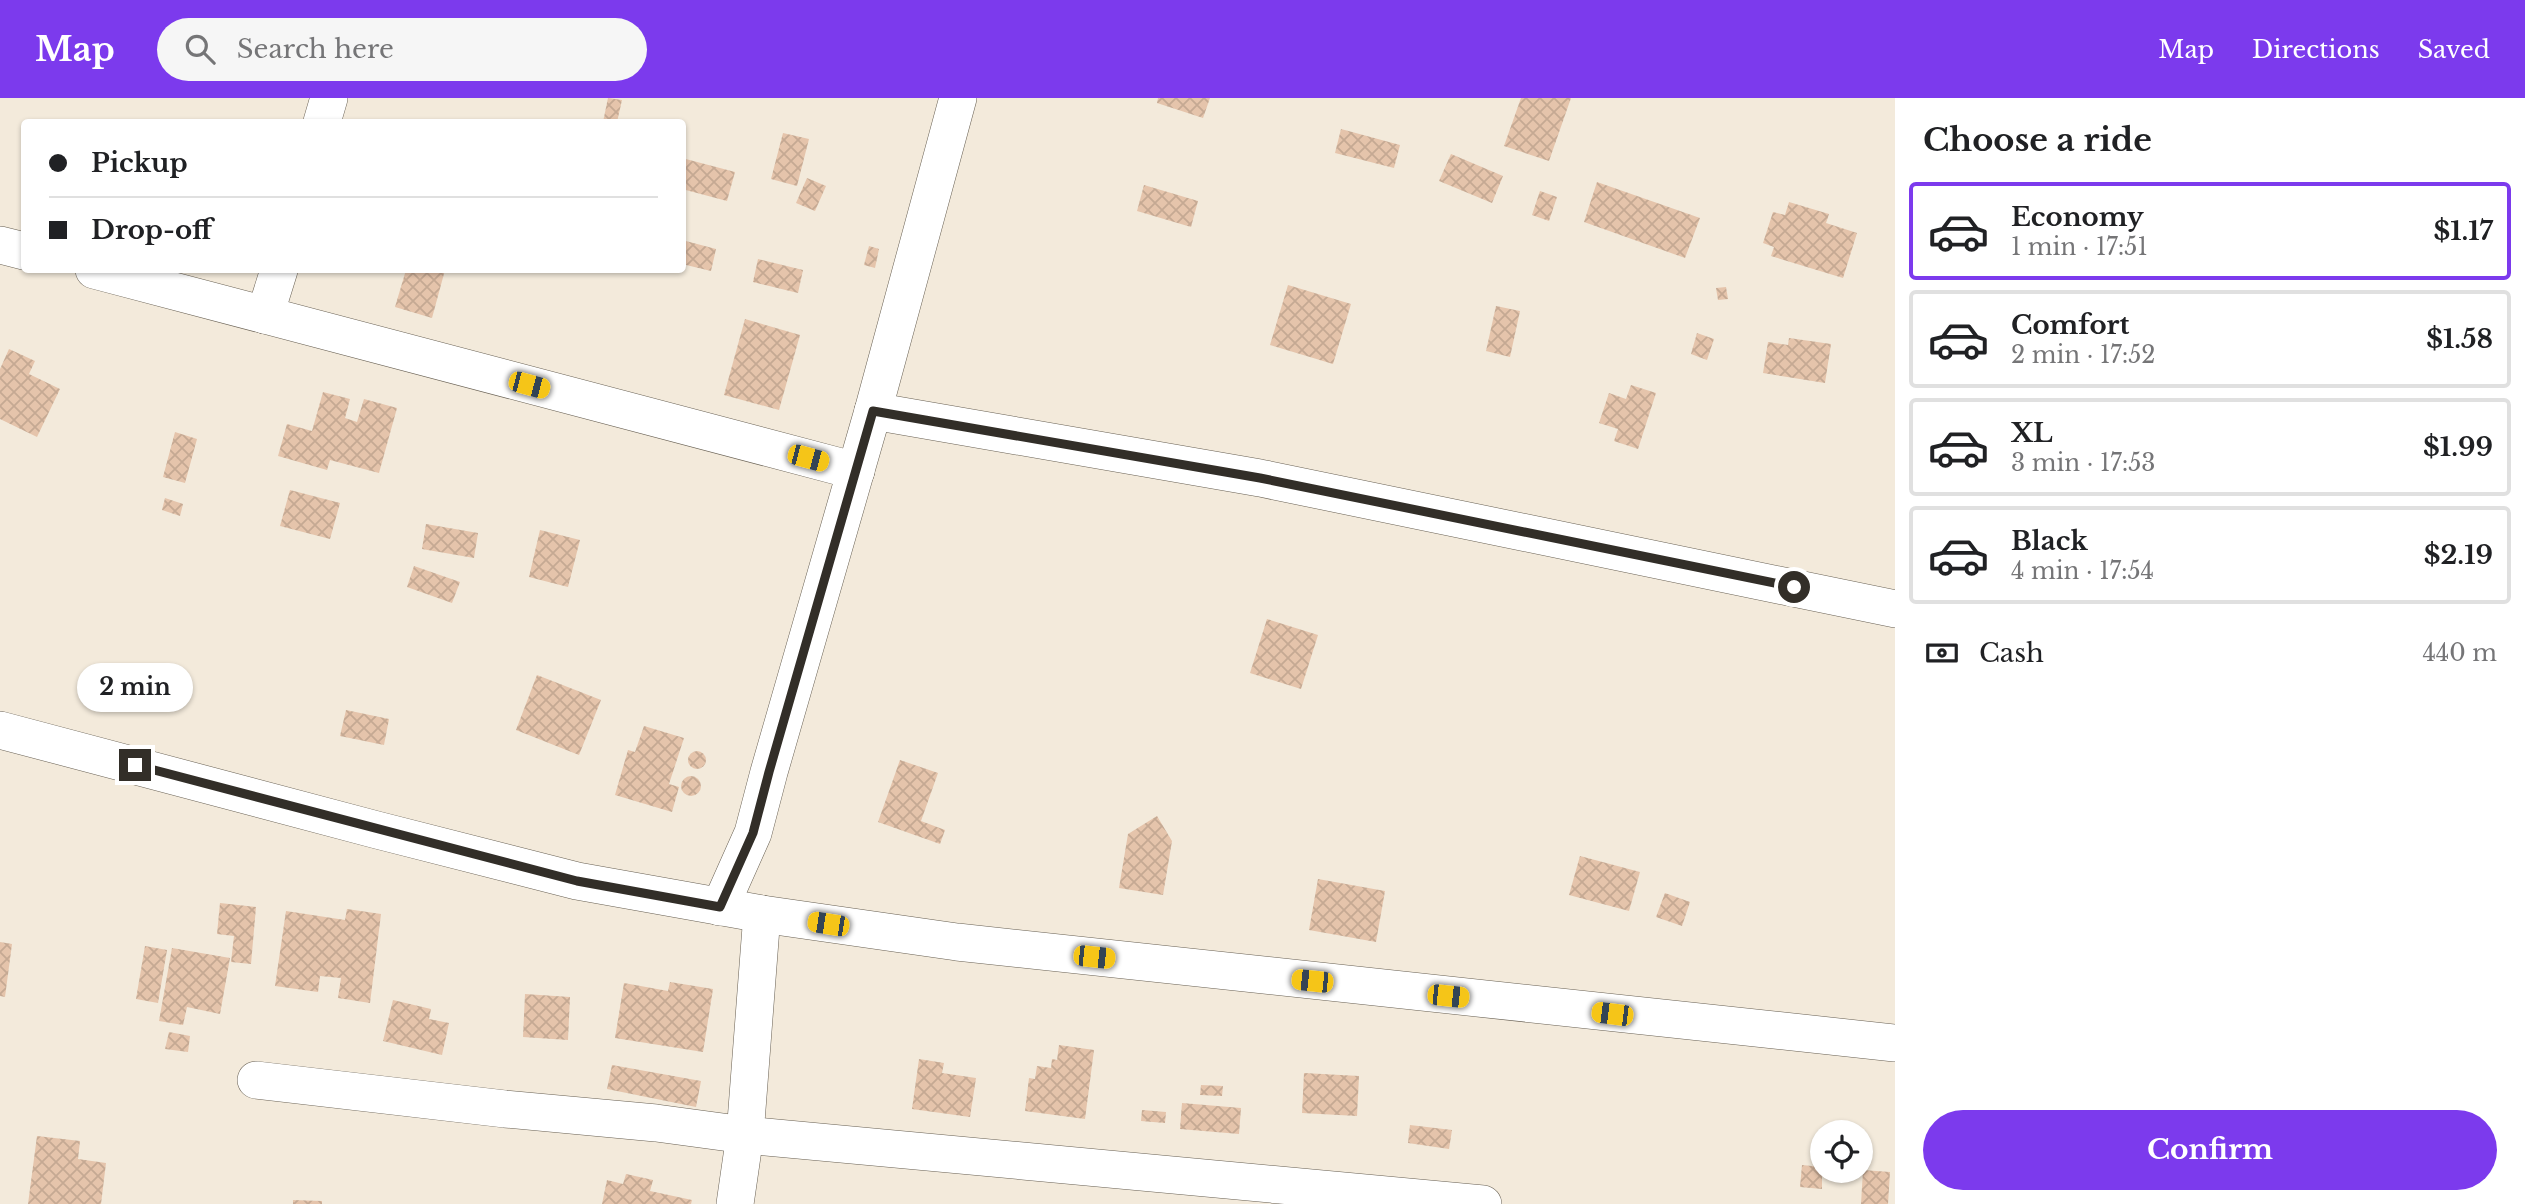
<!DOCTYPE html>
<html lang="en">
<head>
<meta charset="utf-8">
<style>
	:root { --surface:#fff; --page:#f6f6f6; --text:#202124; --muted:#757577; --line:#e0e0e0; --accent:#7c3aed }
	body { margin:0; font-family:"Libre Baskerville",serif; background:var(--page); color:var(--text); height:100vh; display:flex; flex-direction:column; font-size:26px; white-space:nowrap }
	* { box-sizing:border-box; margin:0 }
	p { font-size:23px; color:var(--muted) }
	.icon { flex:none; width:38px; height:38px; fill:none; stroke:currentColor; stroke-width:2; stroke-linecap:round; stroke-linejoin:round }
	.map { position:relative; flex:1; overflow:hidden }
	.side { display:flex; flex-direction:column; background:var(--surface); width:630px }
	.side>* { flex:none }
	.guide { position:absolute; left:21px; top:21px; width:665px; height:154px; border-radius:7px; box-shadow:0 2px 5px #0004; display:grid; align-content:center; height:154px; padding:0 28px; background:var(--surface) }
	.tools { position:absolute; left:1810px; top:1022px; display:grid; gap:14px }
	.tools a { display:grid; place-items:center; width:63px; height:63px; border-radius:50%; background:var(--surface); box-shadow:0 2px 5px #0004; font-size:35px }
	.end { position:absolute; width:32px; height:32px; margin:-16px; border:9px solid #322e28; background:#fff; box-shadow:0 0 0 4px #fff }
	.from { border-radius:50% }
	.bubble { position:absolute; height:49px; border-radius:24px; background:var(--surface); box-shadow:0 2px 5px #0004; font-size:23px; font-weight:700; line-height:49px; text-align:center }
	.car { position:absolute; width:21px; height:42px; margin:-21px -10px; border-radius:9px; box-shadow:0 0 5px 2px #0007; background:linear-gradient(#f5c518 24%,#345 0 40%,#f5c518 0 76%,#345 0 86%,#f5c518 0) }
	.guide b { display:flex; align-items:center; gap:24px; height:66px; font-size:26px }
	.guide b+b { border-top:2px solid var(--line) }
	.guide i { width:18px; height:18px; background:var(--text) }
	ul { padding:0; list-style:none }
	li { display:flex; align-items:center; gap:21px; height:98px; margin:0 14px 10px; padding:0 14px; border:4px solid var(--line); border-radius:7px }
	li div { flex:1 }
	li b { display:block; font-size:26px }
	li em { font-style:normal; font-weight:700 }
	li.on { border-color:var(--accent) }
	li>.icon { width:63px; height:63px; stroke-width:1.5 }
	h2 { padding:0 28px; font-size:32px; line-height:84px }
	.pay { display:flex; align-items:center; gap:18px; height:77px; padding:0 28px; font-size:26px }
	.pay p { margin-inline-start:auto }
	.primary-button { display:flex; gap:14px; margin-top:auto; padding:14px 28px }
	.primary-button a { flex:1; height:80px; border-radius:42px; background:var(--accent); color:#fff; font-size:28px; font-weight:700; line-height:80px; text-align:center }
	header { display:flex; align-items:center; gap:42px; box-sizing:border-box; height:98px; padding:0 35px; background:var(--accent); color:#fff }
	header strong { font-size:33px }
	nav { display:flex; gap:38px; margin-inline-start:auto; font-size:24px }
	.search { width:490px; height:63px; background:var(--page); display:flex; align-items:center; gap:18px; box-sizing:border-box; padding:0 24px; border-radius:38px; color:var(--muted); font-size:26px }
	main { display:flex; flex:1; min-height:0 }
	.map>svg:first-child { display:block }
</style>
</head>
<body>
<header>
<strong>Map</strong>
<div class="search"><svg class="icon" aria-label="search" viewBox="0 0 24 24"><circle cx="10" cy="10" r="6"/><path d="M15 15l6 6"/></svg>Search here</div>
<nav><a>Map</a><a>Directions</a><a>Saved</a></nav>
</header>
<main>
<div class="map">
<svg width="1895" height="1106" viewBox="0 0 1895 1106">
	<defs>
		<pattern id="building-cross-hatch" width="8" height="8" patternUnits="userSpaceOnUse" patternTransform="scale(1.75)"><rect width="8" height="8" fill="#e5c4ab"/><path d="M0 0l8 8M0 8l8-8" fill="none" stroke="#c5a993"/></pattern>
	</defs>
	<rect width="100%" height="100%" fill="#f3eadb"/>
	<g fill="url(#building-cross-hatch)">
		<path d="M608,0l14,2 -5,22h-14z"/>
		<path d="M1158,0h52l-7,20 -46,-15z"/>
		<path d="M1521,0h50l-22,63 -45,-15z"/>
		<path d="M1341,31l59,16 -6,23 -59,-15z"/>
		<path d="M783,35l26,6 -12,47 -26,-7z"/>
		<path d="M1451,56l52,22 -11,27 -53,-22z"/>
		<path d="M682,60l53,14 -8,29 -45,-12z"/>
		<path d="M807,80l19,8 -11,25 -19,-8z"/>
		<path d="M1597,84l103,36 -15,40 -101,-36z"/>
		<path d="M1144,87l54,16 -7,26 -54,-16z"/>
		<path d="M1540,93l17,6 -8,24 -17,-6z"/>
		<path d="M1789,104l40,12 -3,9 31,10 -14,45 -72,-22 3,-9 -11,-4 10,-31 12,3z"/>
		<path d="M682,142l34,9 -5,22 -29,-7z"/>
		<path d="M869,148l10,3 -4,19 -11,-3z"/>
		<path d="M758,161l45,11 -5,23 -45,-11z"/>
		<path d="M406,172h39l-13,48 -37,-11z"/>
		<path d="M1288,187l63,19 -18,60 -63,-19z"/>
		<path d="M1726,189l2,12 -10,1 -2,-12z"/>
		<path d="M1496,208l24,5 -10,46 -24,-6z"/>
		<path d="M745,221l55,16 -21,75 -55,-15z"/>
		<path d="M1697,235l17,6 -7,21 -16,-6z"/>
		<path d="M1789,240l42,6 -6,39 -62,-10 5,-31 20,3z"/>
		<path d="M9,251l26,12 -6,13 31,15 -23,48 -37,-18v-50z"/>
		<path d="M1631,287l25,8 -18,56 -24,-8 4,-12 -19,-6 10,-30 17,6z"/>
		<path d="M323,294l27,7 -5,19 12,4 7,-23 33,9 -18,65 -49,-13 -3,10 -49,-14 9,-32 25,7z"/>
		<path d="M175,334l22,7 -12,44 -22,-6z"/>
		<path d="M290,392l50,13 -10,36 -50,-13z"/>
		<path d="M165,400l18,6 -3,12 -18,-6z"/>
		<path d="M426,426l52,9 -4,25 -52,-9z"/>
		<path d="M540,432l40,10 -12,47 -39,-10z"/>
		<path d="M414,468l46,16 -8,21 -45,-16z"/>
		<path d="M1267,521l51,16 -17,54 -51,-16z"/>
		<path d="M537,577l64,25 -22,55 -63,-25z"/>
		<path d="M346,612l43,9 -5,26 -44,-9z"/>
		<path d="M644,628l40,12 -15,46 10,3 -7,25 -57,-17 13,-45 7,2z"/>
		<circle cx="697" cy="662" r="9"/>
		<path d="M900,662l38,13 -17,48 24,9 -5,14 -62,-22z"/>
		<circle cx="691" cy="688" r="10"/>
		<path d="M1157,718l15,25 -9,54 -44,-7 9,-54z"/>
		<path d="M1580,758l60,16 -11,39 -60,-16z"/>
		<path d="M1318,781l67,12 -9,51 -67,-12z"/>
		<path d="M1665,795l25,9 -8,24 -26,-9z"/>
		<path d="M220,805l36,4 -5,57 -20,-2 3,-26 -17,-2z"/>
		<path d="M347,811l34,5 -11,89 -32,-5 3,-20 -21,-2 -2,16 -43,-6 11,-75 59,9z"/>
		<path d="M0,844l12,2 -7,53 -5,-1z"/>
		<path d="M145,848l22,4 -9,53 -22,-4z"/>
		<path d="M172,850l58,10 -10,56 -33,-7 -4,18 -24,-4z"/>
		<path d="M670,884l43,7 -10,63 -88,-14 9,-55 44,8z"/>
		<path d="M525,896l45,3 -2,43 -45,-3z"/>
		<path d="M393,902l38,9 -2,10 20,4 -7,32 -59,-14z"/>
		<path d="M169,934l21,4 -2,16 -23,-3z"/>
		<path d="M1059,947l35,5 -9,69 -60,-8 4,-33 6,1 2,-13 14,2 1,-9 5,1z"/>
		<path d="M919,961l25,4 -2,10 34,5 -6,39 -58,-8z"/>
		<path d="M612,967l89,16 -5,26 -89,-18z"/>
		<path d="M1304,975l55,3 -2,40 -55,-3z"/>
		<path d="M1201,987l22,1 -1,10 -22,-1z"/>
		<path d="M1182,1005l59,5 -2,26 -59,-5z"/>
		<path d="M1142,1012l24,2 -1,11 -24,-2z"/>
		<path d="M1410,1027l42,5 -3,19 -41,-6z"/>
		<path d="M37,1038l43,5 -2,18 28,4 -5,41h-73z"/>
		<path d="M1802,1067l20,2v22l-22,-2z"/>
		<path d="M1863,1072l27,2 -2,32h-27z"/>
		<path d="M626,1076l27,6 -3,11 42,9 -1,4h-89l5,-24 16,4z"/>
		<path d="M293,1102l29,1v3h-29z"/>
	</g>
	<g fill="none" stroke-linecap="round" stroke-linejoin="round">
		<defs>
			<g id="minor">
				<path d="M322,24l7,-24"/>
				<path d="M0,147l24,6"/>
				<path d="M94,172l762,201"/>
				<path d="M265,217l14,-45"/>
				<path d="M873,313l387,67 635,131"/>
				<path d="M0,632l377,100 200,51 185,33 195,28 938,101"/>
				<path d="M720,809l33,-74 16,-61 104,-361 85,-313"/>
				<path d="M256,982l249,29 151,14 89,12 738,69"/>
				<path d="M735,1106l10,-69 17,-221"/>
			</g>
		</defs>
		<use href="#minor" stroke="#686053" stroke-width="38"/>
		<use href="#minor" stroke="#fff" stroke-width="37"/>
	</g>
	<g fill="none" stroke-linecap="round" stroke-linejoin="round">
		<path stroke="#322e28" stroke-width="9" d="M135,667l442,116 143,26 33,-74 16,-61 104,-361 387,67 534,109"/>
	</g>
</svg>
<div class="tools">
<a><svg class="icon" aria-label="locate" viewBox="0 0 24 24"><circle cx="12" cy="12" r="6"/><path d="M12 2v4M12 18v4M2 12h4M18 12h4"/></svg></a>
</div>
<i class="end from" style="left:1794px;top:489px"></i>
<i class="end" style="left:135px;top:667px"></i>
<div class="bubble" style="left:77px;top:565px;width:116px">2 min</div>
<i class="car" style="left:529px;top:287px;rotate:105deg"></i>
<i class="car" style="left:808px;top:360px;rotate:105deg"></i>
<i class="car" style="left:828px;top:826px;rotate:279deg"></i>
<i class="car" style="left:1094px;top:859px;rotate:96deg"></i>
<i class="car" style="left:1312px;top:883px;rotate:276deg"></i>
<i class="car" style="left:1448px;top:898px;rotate:96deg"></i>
<i class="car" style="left:1612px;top:916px;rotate:277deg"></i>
<div class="guide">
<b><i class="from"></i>Pickup</b>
<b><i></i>Drop-off</b>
</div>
</div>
<section class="side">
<h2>Choose a ride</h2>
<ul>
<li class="on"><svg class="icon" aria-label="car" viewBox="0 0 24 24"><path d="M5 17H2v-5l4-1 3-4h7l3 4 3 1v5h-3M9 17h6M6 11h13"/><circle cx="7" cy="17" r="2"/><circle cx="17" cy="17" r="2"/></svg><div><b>Economy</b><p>1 min · 17:51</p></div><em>$1.17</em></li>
<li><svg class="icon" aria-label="car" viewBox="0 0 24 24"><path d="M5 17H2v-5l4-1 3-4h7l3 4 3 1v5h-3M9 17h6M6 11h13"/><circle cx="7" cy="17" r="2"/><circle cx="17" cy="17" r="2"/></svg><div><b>Comfort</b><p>2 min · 17:52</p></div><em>$1.58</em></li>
<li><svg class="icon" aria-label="car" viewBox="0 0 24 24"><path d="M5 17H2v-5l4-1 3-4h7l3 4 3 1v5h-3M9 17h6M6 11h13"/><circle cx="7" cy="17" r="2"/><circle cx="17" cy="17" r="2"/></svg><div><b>XL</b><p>3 min · 17:53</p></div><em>$1.99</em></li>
<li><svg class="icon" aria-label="car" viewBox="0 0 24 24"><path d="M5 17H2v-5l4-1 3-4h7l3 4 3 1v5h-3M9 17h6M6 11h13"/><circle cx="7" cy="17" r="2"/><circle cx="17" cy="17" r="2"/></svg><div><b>Black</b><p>4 min · 17:54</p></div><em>$2.19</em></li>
</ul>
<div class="pay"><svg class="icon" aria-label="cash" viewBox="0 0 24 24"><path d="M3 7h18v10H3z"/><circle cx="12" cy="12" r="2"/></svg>Cash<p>440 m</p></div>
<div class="primary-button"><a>Confirm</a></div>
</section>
</main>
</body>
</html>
